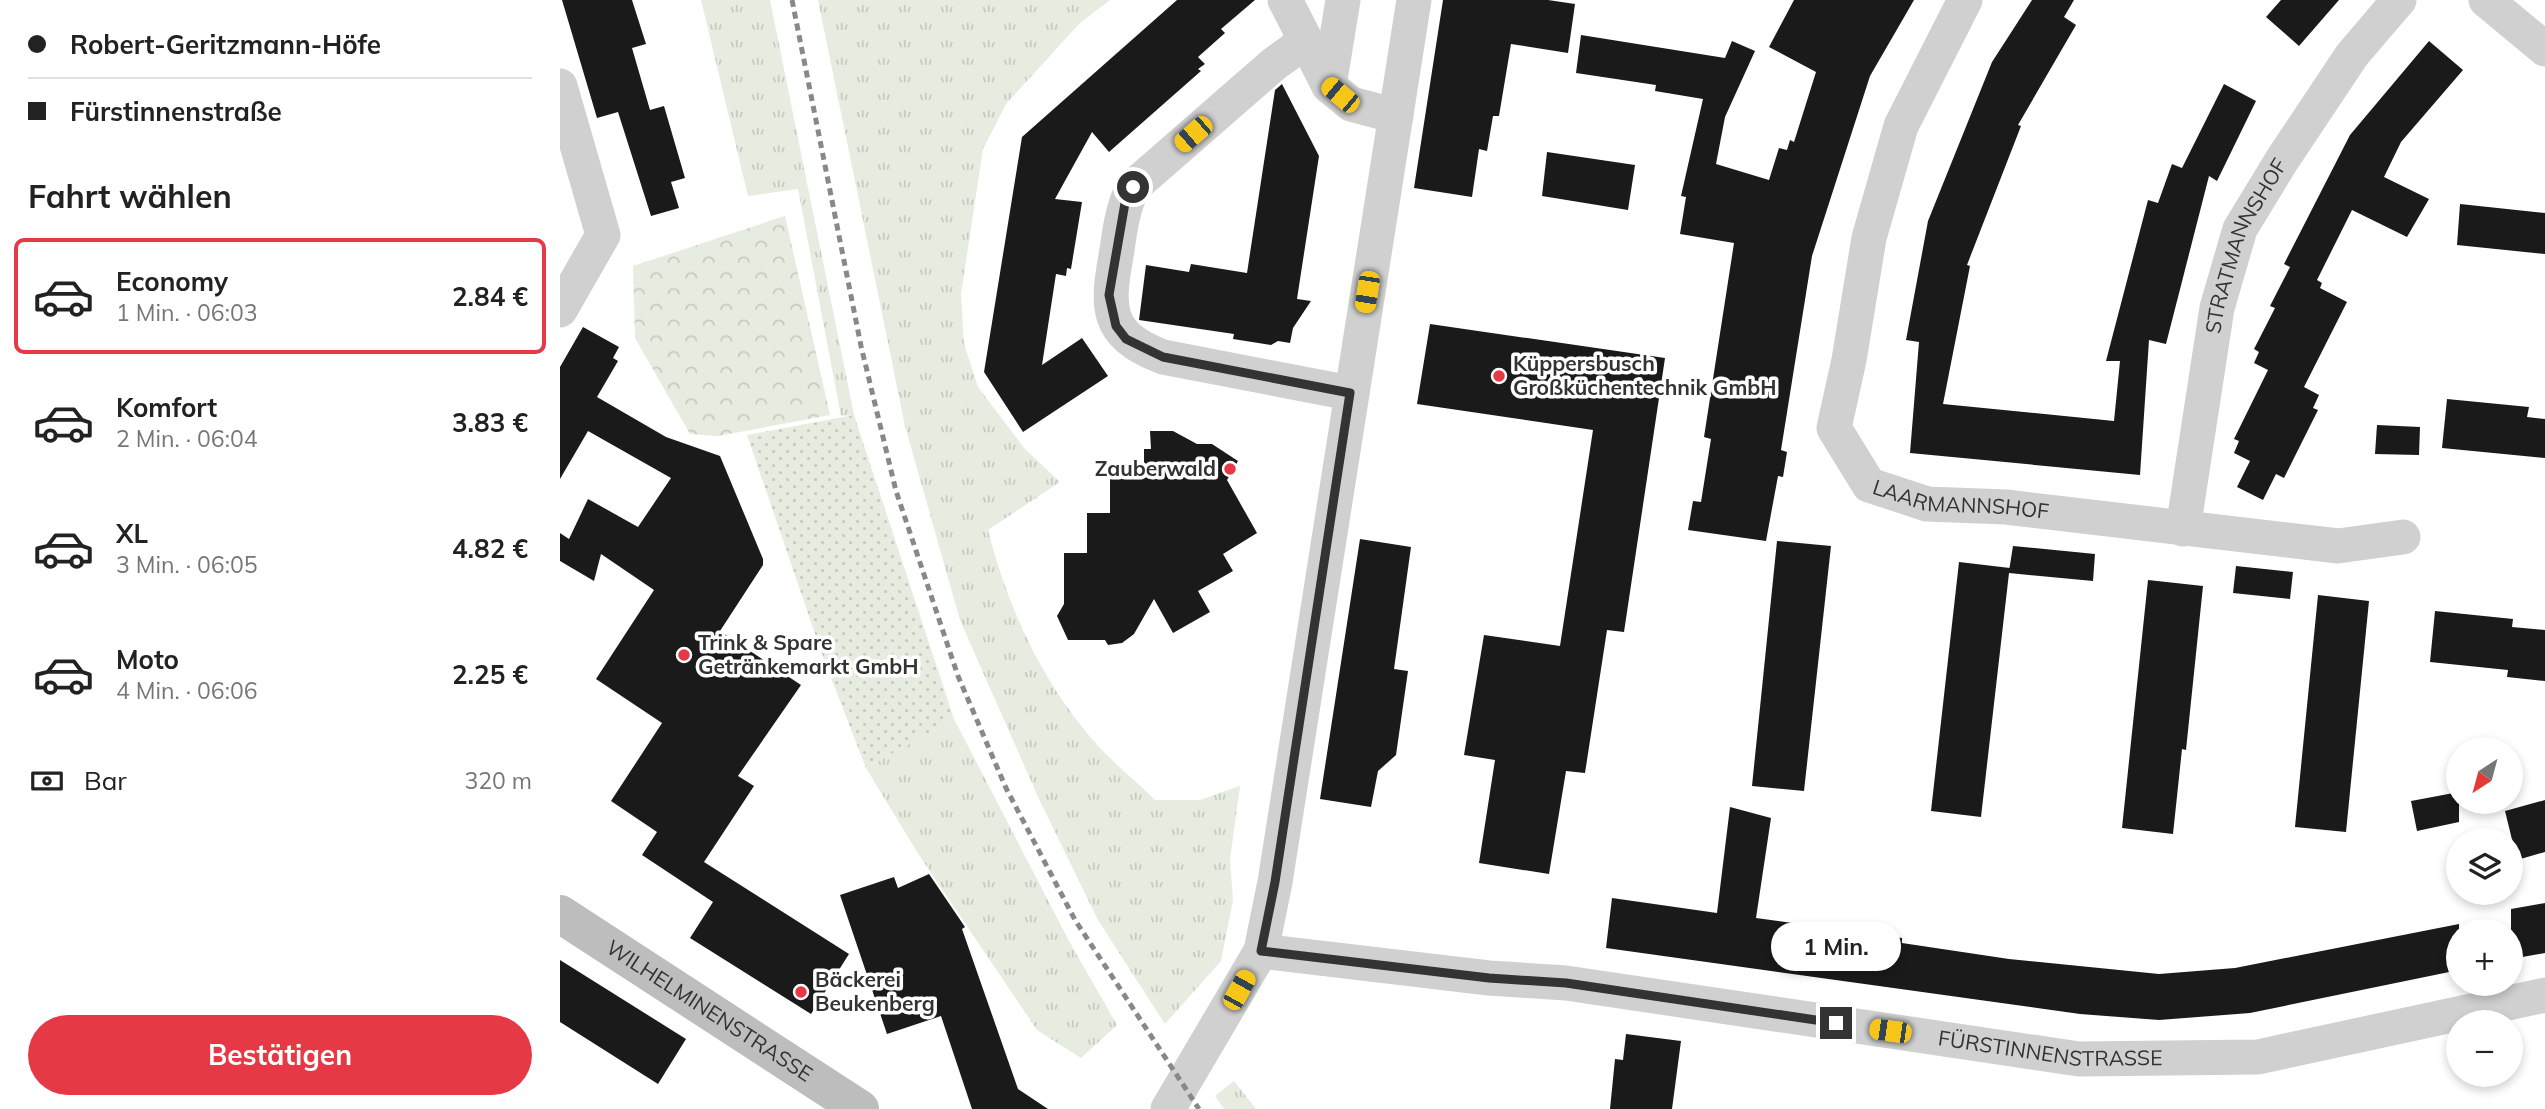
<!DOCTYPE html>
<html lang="de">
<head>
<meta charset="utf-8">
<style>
	:root { --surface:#fff; --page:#f6f6f6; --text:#222; --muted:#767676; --line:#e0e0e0; --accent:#e63946 }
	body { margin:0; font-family:Mulish,sans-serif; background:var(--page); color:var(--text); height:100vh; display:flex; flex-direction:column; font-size:26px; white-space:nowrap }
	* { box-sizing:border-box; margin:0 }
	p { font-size:23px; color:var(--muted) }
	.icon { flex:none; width:38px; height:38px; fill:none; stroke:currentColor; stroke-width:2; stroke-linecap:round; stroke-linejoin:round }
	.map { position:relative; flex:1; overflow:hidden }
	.details { display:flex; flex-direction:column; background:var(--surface); width:560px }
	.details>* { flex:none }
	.top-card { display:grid; align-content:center; height:154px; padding:0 28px; background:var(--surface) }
	.needle { width:46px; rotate:216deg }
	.buttons { position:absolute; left:1886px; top:737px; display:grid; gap:14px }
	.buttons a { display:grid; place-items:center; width:77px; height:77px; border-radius:50%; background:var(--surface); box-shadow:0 4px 10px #0003; font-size:35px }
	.end { position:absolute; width:32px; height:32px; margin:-16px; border:9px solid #333; background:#fff; box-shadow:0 0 0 4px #fff }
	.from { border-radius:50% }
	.bubble { position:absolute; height:49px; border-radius:24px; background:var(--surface); box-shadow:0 4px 10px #0003; font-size:23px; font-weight:700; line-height:49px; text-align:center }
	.car { position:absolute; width:21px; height:42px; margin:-21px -10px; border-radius:9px; box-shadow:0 0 5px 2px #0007; background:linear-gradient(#f5c518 24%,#345 0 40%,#f5c518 0 76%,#345 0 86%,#f5c518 0) }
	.top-card b { display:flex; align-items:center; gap:24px; height:66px; font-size:26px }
	.top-card b+b { border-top:2px solid var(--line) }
	.top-card i { width:18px; height:18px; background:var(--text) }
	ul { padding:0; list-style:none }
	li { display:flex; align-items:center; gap:21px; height:116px; margin:0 14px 10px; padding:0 14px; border:4px solid transparent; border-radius:10px }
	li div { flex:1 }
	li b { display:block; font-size:26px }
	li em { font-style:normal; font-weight:700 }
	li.on { border-color:var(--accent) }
	li>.icon { width:63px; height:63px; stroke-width:1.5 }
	h2 { padding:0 28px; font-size:32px; line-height:84px }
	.pay { display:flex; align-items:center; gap:18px; height:77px; padding:0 28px; font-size:26px }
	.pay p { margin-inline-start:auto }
	.action { display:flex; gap:14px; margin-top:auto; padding:14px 28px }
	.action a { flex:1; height:80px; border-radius:42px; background:var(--accent); color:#fff; font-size:28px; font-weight:700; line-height:80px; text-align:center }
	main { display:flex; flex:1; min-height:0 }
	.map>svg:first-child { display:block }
</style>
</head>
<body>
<main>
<section class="details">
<div class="top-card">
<b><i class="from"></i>Robert-Geritzmann-Höfe</b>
<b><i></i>Fürstinnenstraße</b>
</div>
<h2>Fahrt wählen</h2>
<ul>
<li class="on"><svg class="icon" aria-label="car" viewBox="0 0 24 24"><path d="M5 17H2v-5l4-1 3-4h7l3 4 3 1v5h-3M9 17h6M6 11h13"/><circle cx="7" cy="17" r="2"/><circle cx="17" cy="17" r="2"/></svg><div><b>Economy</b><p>1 Min. · 06:03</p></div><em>2.84 €</em></li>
<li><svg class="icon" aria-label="car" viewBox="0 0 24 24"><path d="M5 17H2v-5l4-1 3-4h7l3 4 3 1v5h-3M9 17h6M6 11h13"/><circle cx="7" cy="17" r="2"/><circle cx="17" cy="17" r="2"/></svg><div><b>Komfort</b><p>2 Min. · 06:04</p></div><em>3.83 €</em></li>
<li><svg class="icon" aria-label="car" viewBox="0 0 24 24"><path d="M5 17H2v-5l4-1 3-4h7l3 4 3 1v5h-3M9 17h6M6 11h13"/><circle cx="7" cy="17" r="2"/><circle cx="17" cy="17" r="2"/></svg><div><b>XL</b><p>3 Min. · 06:05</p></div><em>4.82 €</em></li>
<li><svg class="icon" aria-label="car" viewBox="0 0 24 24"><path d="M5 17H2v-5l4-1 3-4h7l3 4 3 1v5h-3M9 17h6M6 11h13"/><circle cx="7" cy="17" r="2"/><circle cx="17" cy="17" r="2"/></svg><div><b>Moto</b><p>4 Min. · 06:06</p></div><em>2.25 €</em></li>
</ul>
<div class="pay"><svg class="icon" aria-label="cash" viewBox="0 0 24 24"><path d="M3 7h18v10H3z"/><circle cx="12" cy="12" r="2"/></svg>Bar<p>320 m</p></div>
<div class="action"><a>Bestätigen</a></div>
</section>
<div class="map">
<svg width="1985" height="1109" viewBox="0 0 1985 1109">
	<defs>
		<pattern id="grass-tufts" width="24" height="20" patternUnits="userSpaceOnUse" patternTransform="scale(1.75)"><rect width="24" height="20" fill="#e6ecdf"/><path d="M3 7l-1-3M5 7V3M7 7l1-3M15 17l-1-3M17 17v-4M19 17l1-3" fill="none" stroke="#c6cbc0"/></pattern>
		<pattern id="park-crowns" width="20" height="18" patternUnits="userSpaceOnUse" patternTransform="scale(1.75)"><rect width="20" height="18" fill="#e6ecdf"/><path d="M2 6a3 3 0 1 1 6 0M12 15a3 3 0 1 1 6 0" fill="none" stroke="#c6cbc0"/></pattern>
		<pattern id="garden-dots" width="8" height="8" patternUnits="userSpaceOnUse" patternTransform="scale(1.75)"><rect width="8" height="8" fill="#e6ecdf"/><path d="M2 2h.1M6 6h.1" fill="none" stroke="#c6cbc0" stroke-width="1.8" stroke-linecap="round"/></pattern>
	</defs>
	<rect width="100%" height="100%" fill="#fff"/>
	<g fill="url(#grass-tufts)">
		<path d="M141,0h69l84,415 -13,1 -43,-227 -50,7z"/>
		<path d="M258,0h292l-31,24 -73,80 -23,45 -22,145 3,50 14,43 46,61 36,34 -72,48c20,79 56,157 112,218 17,18 37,34 55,52h45l40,-14 -10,73 3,41 -12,61 -56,63 -67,-104 -59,-121 -79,-179 -55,-194z"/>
		<path d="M394,719l115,222 48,84 -36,33 -44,-28 -118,-175 -53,-87z"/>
		<path d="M674,1081l22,28h-32l-9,-13z"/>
	</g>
	<path fill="url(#park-crowns)" d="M225,216l45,199 -112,21 -28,-2 -55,-96 -2,-72z"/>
	<path fill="url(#garden-dots)" d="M294,415l100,304 -88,49 -43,-111 -76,-222z"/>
	<g fill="#1a1a1a">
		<path d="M2,0h70l14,44 -14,4 18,62 14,-4 21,72 -14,4 8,26 -28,8 -33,-104 -21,6z"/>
		<path d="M617,0h78l-34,29 4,4 -27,24 7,7 -7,5 3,2 -92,81 -17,-20 -37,67 27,3 -11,67 -4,-1 -1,8 -10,-2 -14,91 40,-27 26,38 -85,56 -39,-60 38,-235z"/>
		<path d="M883,0h105l27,4 -7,49 -57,-9 -12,72h-6l-6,35 -8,-2 -7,48 -58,-9z"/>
		<path d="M1234,0h120l-44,76 -58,180 -31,194 6,2 -4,25 -5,-1 -12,65 -78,-11 5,-29 8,1 10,-63 -7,-2 30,-194 -54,-9 6,-37 -5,-1 22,-97 -48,-8 1,-6 -80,-12 5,-38 144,23 7,-17 23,10 -30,66 -9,47 53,16 10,-32 8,2 3,-10 4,2 22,-70 -47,-25z"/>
		<path d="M1472,0h42l-10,17 12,8 -58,100 3,1 -54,139 3,1 -27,138 171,17 6,-60h-14l42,-161 10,3 14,-39 10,4 42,-84 32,17 -39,80 -8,-5 -43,168 -17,-4 -9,135 -230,-22 9,-111 -13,-2 22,-119 64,-159z"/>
		<path d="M1721,0h58l-40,46 -33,-29z"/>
		<path d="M1869,41l34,29 -62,72 -17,35 45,22 -22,38 -55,-27 -35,70 5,3 -2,5 27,14 -43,85 15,8 -6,13 5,2 -34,68 -8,-4 -13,26 -26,-13 13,-26 -16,-8 5,-12 -5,-2 34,-69 -14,-7 5,-11 -5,-3 21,-41 -5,-2 20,-39 -6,-3 66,-129z"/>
		<path d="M722,84l37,72 -22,143 14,2 -18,27 -3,15 -12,-2 -7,4 -38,-6 1,-5 -95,-14 7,-55 43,7 2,-8 56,9 28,-183z"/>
		<path d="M987,152l88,13 -7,45 -86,-14z"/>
		<path d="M1900,204l85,9v41l-88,-9z"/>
		<path d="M870,324l235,34 -41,274 -17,-2 -22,143 -19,-2 -17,103 -70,-11 16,-103 -31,-5 20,-120 76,11 33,-216 -176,-26z"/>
		<path d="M23,327l36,20 -6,11 5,3 -21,36 69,40 54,19 43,103v6l-43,66 81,54 -63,91 16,10 -50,76 145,92 -38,60 -121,-76 23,-36 -71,-47 15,-23 -46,-31 51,-78 -66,-44 58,-89 -53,-36 -7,27 -34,-20v-28l9,6 19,-40 50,28 33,-49 -83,-47 -28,48v-112z"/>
		<path d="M1887,399l82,8 -2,10 18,2v39l-103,-10z"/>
		<path d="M1817,425l43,2 -1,28 -44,-1z"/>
		<path d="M590,431h23l24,13h15l26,17 -11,19 30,53 -34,21 10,17 -35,20 12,21 -37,21 -19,-34 -20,35 -12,9 -14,2 -3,-5h-37l-11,-24 7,-12v-51h23v-40h23v-40h34v-24h7z"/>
		<path d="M800,539l51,8 -17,122 14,2 -12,84 -18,16 -7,36 -51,-8z"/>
		<path d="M1217,541l54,5 -27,245 -52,-5z"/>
		<path d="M1453,546l82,8 -2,27 -84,-8 -28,244 -50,-6 28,-249 51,6 -1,3z"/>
		<path d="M1676,566l57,6 -3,27 -57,-6z"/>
		<path d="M1588,580l55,6 -17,164 -4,-1 -9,85 -51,-6z"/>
		<path d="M1758,595l51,6 -23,231 -51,-5z"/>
		<path d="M1875,611l78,8 -1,8 33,3v51l-38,-4 1,-7 -78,-8z"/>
		<path d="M1899,792v30l-42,9 -6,-30z"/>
		<path d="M1985,800v52l-28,8 -12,-49z"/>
		<path d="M1170,807l41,11 -15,100 146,20v5l107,16 150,15 76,-6 224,-44v46l-209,43 -91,7 -79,-6 -474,-66 6,-50 105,15z"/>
		<path d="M369,874l36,53 -3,2 56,160 30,20h-76l-31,-93 -54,18 -47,-139 54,-18 4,11z"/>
		<path d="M1985,903v50l-34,6v-50z"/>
		<path d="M0,960l126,79 -28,45 -98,-62z"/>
		<path d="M1066,1034l55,7 -9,68h-62l5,-50 8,1z"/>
	</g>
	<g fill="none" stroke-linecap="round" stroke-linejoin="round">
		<g stroke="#d0d0d0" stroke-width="35">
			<path d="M725,0l44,86 22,18 45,12"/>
			<path id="s1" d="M1405,0l-64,126 -32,112 -20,122 -15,68 35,57 58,19 79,3 332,39 65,-9"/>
			<path d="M1926,0l59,49"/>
			<path d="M746,41l-32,23 -141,123c-10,20 -13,41 -16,63 -10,56 -14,84 46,107l187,36"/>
			<path d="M0,86l43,149 -43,75"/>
			<path d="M769,86l14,-86"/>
			<path id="s2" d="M1623,529l34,-221 23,-79 42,-69 70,-105 47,-55"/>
			<path id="s3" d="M701,951l228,27 77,5 513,76 179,-2 287,-62"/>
			<path d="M608,1109l93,-158 14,-69 139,-882"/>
		</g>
		<path stroke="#bdbdbd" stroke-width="38" id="s4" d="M0,914l300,195"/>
		<path stroke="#888" stroke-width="5" stroke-dasharray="7 5" stroke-linecap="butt" d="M232,0l69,346 35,145 62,185 48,112 69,132 124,189"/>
	</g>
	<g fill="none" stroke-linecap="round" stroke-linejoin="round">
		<path stroke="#333" stroke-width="9" d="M573,187l-8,16 -16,92 7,31 10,13 37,18 187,36 -75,489 -14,69 228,27 77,5 270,40"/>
	</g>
	<g fill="#e63946" stroke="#fff" stroke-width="2.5">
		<circle cx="939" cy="376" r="7"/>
		<circle cx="670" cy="469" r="7"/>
		<circle cx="124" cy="655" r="7"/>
		<circle cx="241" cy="992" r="7"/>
	</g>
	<g text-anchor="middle" stroke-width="7" stroke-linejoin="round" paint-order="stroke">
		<g font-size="21" fill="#333" stroke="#fff">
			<text dy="7" stroke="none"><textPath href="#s2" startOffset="292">STRATMANNSHOF</textPath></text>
			<text dy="7" stroke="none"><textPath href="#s1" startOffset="612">LAARMANNSHOF</textPath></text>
			<text dy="7" stroke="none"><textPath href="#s4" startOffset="178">WILHELMINENSTRASSE</textPath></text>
			<text dy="7" stroke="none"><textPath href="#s3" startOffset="796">FÜRSTINNENSTRASSE</textPath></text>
		</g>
		<g font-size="21" font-weight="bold" fill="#333" stroke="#fff" text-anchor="start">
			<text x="953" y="371">Küppersbusch<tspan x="953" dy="24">Großküchentechnik GmbH</tspan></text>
			<text x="656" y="476" text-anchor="end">Zauberwald</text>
			<text x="138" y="650">Trink &amp; Spare<tspan x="138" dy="24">Getränkemarkt GmbH</tspan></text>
			<text x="255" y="987">Bäckerei<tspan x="255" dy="24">Beukenberg</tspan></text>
		</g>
	</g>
</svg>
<div class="buttons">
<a><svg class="needle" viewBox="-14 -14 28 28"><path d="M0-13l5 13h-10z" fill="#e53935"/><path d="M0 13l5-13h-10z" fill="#767676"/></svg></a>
<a><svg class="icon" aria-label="layers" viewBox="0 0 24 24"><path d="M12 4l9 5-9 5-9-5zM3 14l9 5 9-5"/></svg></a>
<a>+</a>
<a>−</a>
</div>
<i class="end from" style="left:573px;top:187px"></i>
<i class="end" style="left:1276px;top:1023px"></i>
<div class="bubble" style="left:1211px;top:922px;width:130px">1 Min.</div>
<i class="car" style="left:780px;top:95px;rotate:310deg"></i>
<i class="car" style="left:633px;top:134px;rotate:229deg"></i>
<i class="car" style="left:807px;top:292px;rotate:189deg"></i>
<i class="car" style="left:679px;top:990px;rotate:29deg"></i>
<i class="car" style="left:1330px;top:1031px;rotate:278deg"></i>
</div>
</main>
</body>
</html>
